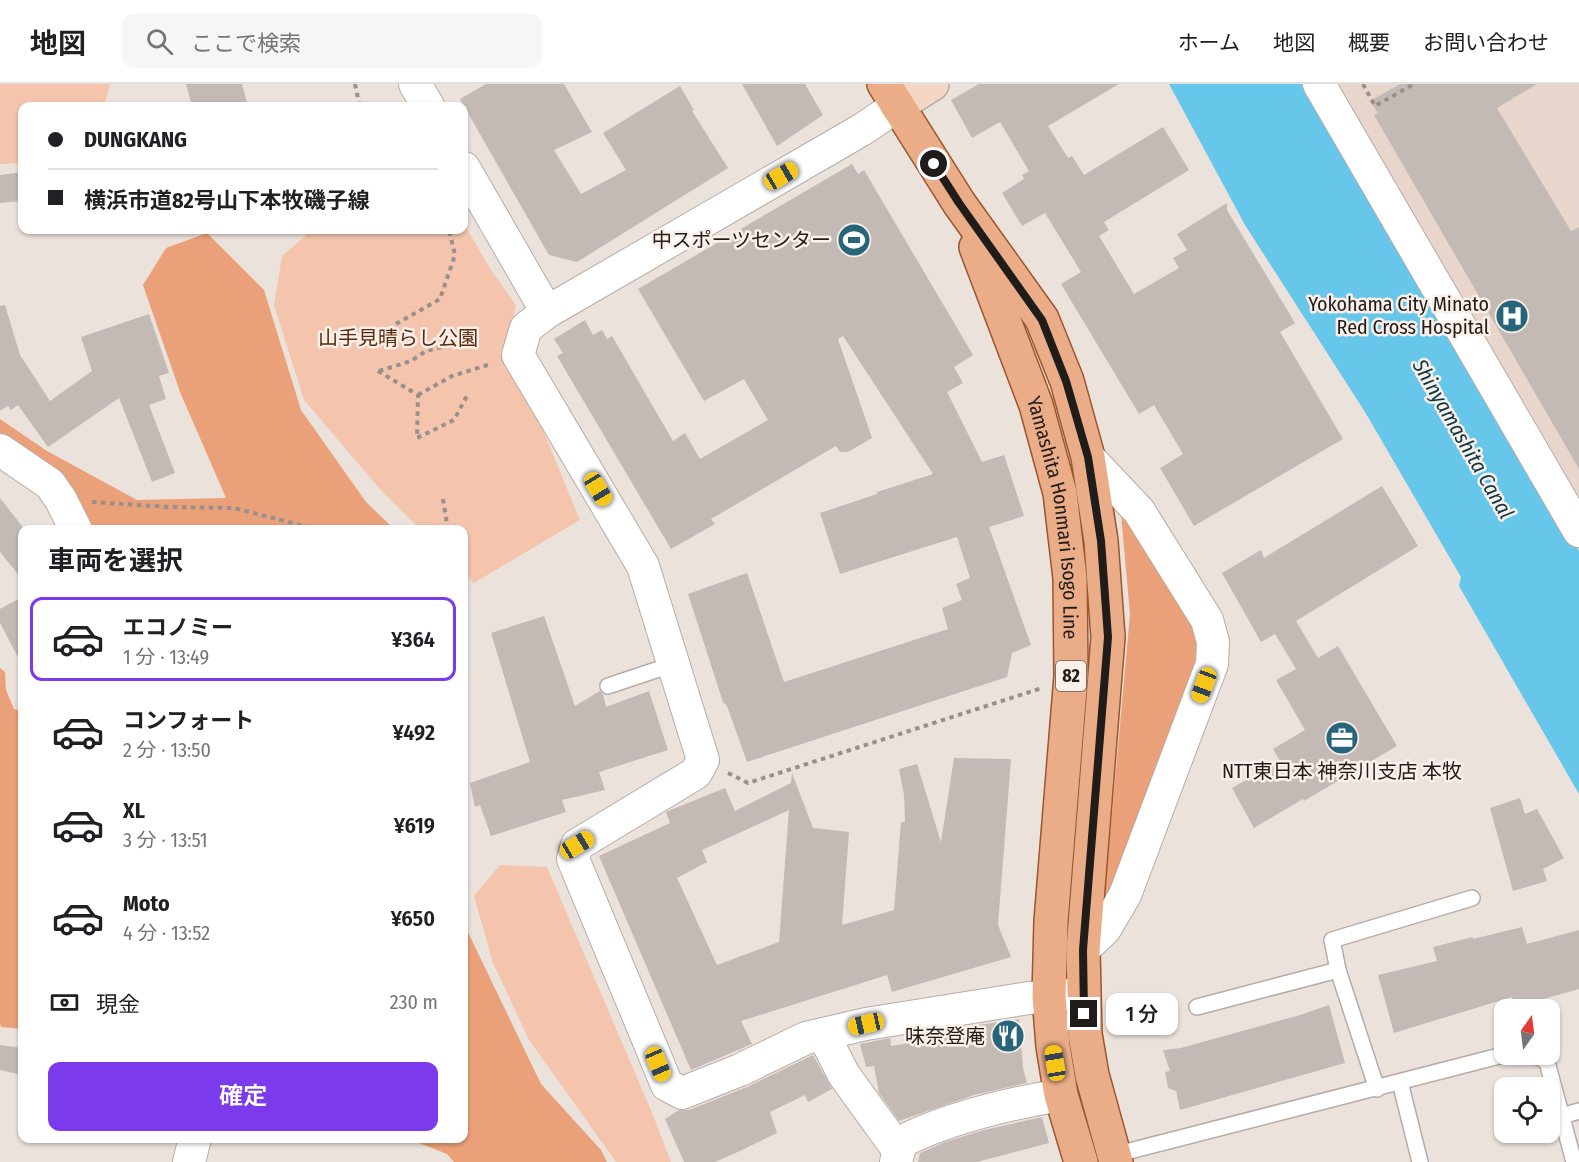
<!DOCTYPE html>
<html lang="ja">
<head>
<meta charset="utf-8">
<style>
	:root { --surface:#fff; --page:#f6f6f6; --text:#202124; --muted:#757577; --line:#e0e0e0; --accent:#7c3aed }
	body { margin:0; font-family:"Fira Sans Condensed","Noto Sans JP",sans-serif; background:var(--page); color:var(--text); height:100vh; display:flex; flex-direction:column; font-size:22px; white-space:nowrap }
	* { box-sizing:border-box; margin:0 }
	p { font-size:20px; color:var(--muted) }
	.icon { flex:none; width:33px; height:33px; fill:none; stroke:currentColor; stroke-width:2; stroke-linecap:round; stroke-linejoin:round }
	.map { position:relative; flex:1; overflow:hidden }
	.side { position:absolute; left:18px; top:441px; width:450px; height:618px; display:flex; flex-direction:column; background:var(--surface); border-radius:12px; box-shadow:0 2px 4px #0004 }
	.side>* { flex:none }
	.guide { position:absolute; left:18px; top:18px; width:450px; height:132px; border-radius:12px; box-shadow:0 2px 4px #0004; display:grid; align-content:center; height:132px; padding:0 30px; background:var(--surface) }
	.needle { width:39px; rotate:14deg }
	.tools { position:absolute; left:1494px; top:915px; display:grid; gap:12px }
	.tools a { display:grid; place-items:center; width:66px; height:66px; border-radius:12px; background:var(--surface); box-shadow:0 2px 4px #0004; font-size:30px }
	.end { position:absolute; width:27px; height:27px; margin:-14px; border:8px solid #201c1a; background:#fff; box-shadow:0 0 0 3px #fff }
	.from { border-radius:50% }
	.bubble { position:absolute; height:42px; border-radius:12px; background:var(--surface); box-shadow:0 2px 4px #0004; font-size:20px; font-weight:600; line-height:42px; text-align:center }
	.car { position:absolute; width:18px; height:36px; margin:-18px -9px; border-radius:8px; box-shadow:0 0 4px 2px #0007; background:linear-gradient(#f5c518 24%,#345 0 40%,#f5c518 0 76%,#345 0 86%,#f5c518 0) }
	.guide b { display:flex; align-items:center; gap:21px; height:57px; font-size:22px }
	.guide b+b { border-top:2px solid var(--line) }
	.guide i { width:15px; height:15px; background:var(--text) }
	ul { padding:0; list-style:none }
	li { display:flex; align-items:center; gap:18px; height:84px; margin:0 12px 9px; padding:0 18px; border:3px solid transparent; border-radius:12px }
	li div { flex:1 }
	li b { display:block; font-size:22px }
	li em { font-style:normal; font-weight:600 }
	li.on { border-color:var(--accent) }
	li>.icon { width:54px; height:54px; stroke-width:1.5 }
	h2 { padding:0 30px; font-size:27px; line-height:72px }
	.pay { display:flex; align-items:center; gap:15px; height:66px; padding:0 30px; font-size:22px }
	.pay p { margin-inline-start:auto }
	.primary-button { display:flex; gap:12px; margin-top:auto; padding:12px 30px }
	.primary-button a { flex:1; height:69px; border-radius:12px; background:var(--accent); color:#fff; font-size:24px; font-weight:600; line-height:69px; text-align:center }
	header { display:flex; align-items:center; gap:36px; box-sizing:border-box; height:84px; padding:0 30px; background:var(--surface); border-bottom:2px solid var(--line) }
	header strong { font-size:28px }
	nav { display:flex; gap:33px; margin-inline-start:auto; font-size:21px }
	.search { width:420px; height:54px; background:var(--page); display:flex; align-items:center; gap:15px; box-sizing:border-box; padding:0 21px; border-radius:12px; color:var(--muted); font-size:22px }
	.map>svg:first-child { display:block }
</style>
</head>
<body>
<header>
<strong>地図</strong>
<div class="search"><svg class="icon" aria-label="search" viewBox="0 0 24 24"><circle cx="10" cy="10" r="6"/><path d="M15 15l6 6"/></svg>ここで検索</div>
<nav><a>ホーム</a><a>地図</a><a>概要</a><a>お問い合わせ</a></nav>
</header>
<div class="map">
<svg width="1579" height="1078" viewBox="0 0 1579 1078">
	<rect width="100%" height="100%" fill="#ece2dc"/>
	<path fill="#e8d6cc" d="M1311,0h268v464z"/>
	<g fill="#f4c5ac">
		<path d="M0,0h110l-6,22h-82v57l-22,1z"/>
		<path d="M464,140l27,46 25,35 -9,38 73,177 -106,63 -10,-10v-43l-44,-1 -41,-41 -75,-88 -30,-95 8,-49 30,-26h152z"/>
		<path d="M500,781l47,2 106,248 18,47h-55l-87,-122 -36,-77 -19,-67z"/>
	</g>
	<g fill="#eaa078">
		<path d="M207,149l57,57 37,120 65,92 28,27h-302l-12,-24 -71,-65 -9,-6v-15l47,32 90,49 89,-2 -46,-106 -37,-107 23,-37z"/>
		<path d="M1119,408l86,138 -2,42 -94,228 -5,3 26,-289z"/>
		<path d="M0,584l5,4 1,18 8,19 8,2v318l-21,-2 -1,-4z"/>
		<path d="M464,840l77,160 60,66 6,12h-153l-7,-8 -38,-15 55,-1z"/>
	</g>
	<path fill="#66c7ea" d="M1169,0h139l271,467v243l-120,-208 2,-9 -96,-165 -120,-187z"/>
	<g fill="#c4bab5" fill-rule="evenodd">
		<path d="M186,0h56l6,22h-56z"/>
		<path d="M486,0h78l28,48 -38,18 27,44 45,-24 -23,-37 77,-47 14,24 -2,1 36,57 -151,94 -28,-7 -89,-156z"/>
		<path d="M742,0h63l18,31 -46,31z"/>
		<path d="M979,0h140l-71,42 20,32 4,-2 12,19 79,-48 26,43 -85,52 5,8 -10,6 35,58 45,-26 -6,-10 14,-8 -10,-16 50,-31v7l68,113 -15,9 63,107 -149,87 -34,-58 23,-14 -29,-49 -15,9 -78,-130 20,-12 -36,-59 -23,13 -20,-33 22,-14 -2,-4 7,-4 -29,-49 -28,16 -21,-38z"/>
		<path d="M1400,0h137l-40,24 74,123 8,-4v242l-205,-354 4,-2 -8,-12z"/>
		<path d="M852,80l6,10 6,-4 109,185 -19,12 9,16 -16,9 35,70 22,-7 20,61 -35,11 42,118 -19,8 -5,24 -260,85 -20,-56 -4,-4 -35,-108 59,-21 37,109 164,-53 -6,-21 20,-8 -6,-16 14,-6 -13,-41 -117,37 -20,-61 57,-19v-2l56,-18 -90,-138 -5,3 34,99 -24,14h-8l-4,-6 -125,73 4,5 -44,25 -114,-193 6,-3 -9,-14 31,-19 8,15 9,-5 5,9 5,-3 61,105 12,-8 15,26 68,-39 -24,-41 -40,22 -66,-112z"/>
		<path d="M22,88v29l-22,2v-28z"/>
		<path d="M5,221l15,50 30,46 42,-30 -11,-34 68,-23 20,59 -10,3 7,23 -17,6 26,68 -23,9 -33,-84 -71,49 -30,-42 -7,5 -3,-4 -8,5v-105z"/>
		<path d="M1382,402l36,60 -122,75 22,37 20,-12 59,100 -93,55 -1,-2 -49,29 -22,-40 48,-27 -7,-12 32,-19 -29,-50 20,-11 -21,-35 -14,8 -39,-69 39,-23 3,8z"/>
		<path d="M0,414l22,28v53l-22,-27z"/>
		<path d="M22,513v68l-22,-42v-14z"/>
		<path d="M544,532l31,90 25,-15 3,3 3,13 43,-16 19,59 -69,22 6,18 -43,10 4,12 -75,24 -11,-31 -5,2 -5,-24 60,-21 -39,-129z"/>
		<path d="M954,674l57,1 -13,166 13,32 -119,35 -5,-17 -146,46 11,23 -61,26 -92,-214 71,-33 -4,-11 2,-1 57,-23 10,23 56,-28 1,-10 21,55 36,4 -7,93 52,-15 7,-88h4l-1,-27 -5,-26 18,-5 24,78zM789,726l-10,132 -62,23 -40,-87 30,-16 -5,-12z"/>
		<path d="M1520,714l5,16 12,-5 27,49 -21,11 4,12 -34,10 -23,-83z"/>
		<path d="M1522,843l5,17 52,-14v59l-64,18 -3,-10 -118,36 -16,-58 59,-14 -4,-14 40,-10v2z"/>
		<path d="M1329,921l16,58 -165,47 -4,-19 -8,-3 -3,-16 5,-1 -7,-21 18,-2 119,-33z"/>
		<path d="M1019,935l4,49 4,15 -53,12 -75,26 -20,-28 -5,-27 -8,1 -6,-23 30,-6 1,8 47,-8 -2,-7z"/>
		<path d="M0,961l22,3v27l-22,-5z"/>
		<path d="M813,971l19,34 -24,13 -3,-7 -35,17 7,21 -37,18 -25,11h-31l-19,-43 14,-9h10l58,-23z"/>
		<path d="M1042,1033l7,26 -72,19h-59l2,-9 25,-11 39,-12z"/>
	</g>
	<g fill="none" stroke-linecap="round" stroke-linejoin="round">
		<defs>
			<g id="lane">
				<path d="M608,602l66,-22"/>
				<path d="M1338,886l39,119"/>
				<path d="M1197,923l141,-37 -6,-30 140,-42"/>
				<path d="M1533,970l14,8 27,100"/>
				<path d="M1400,998l20,80"/>
				<path d="M1562,1032l17,-5"/>
				<path d="M1114,1071l393,-101"/>
			</g>
			<g id="street">
				<path d="M415,0l13,22"/>
				<path d="M1319,0l260,447"/>
				<path d="M897,22l-34,23 -316,183 -21,16 -8,27 125,211 60,194 -7,13 -119,72 -4,14 94,226 15,8 58,-23 66,-32 60,-14 163,-26 55,-4"/>
				<path d="M464,84l83,144"/>
				<path d="M0,366l50,34 11,16 15,30"/>
				<path d="M1083,866l22,-21 20,-34 87,-231 1,-22 -6,-22 -68,-109 -51,-54"/>
				<path d="M823,950l21,41 55,76"/>
				<path d="M189,1078l6,-24"/>
				<path d="M896,1078l5,-20c49,-25 106,-38 160,-47"/>
			</g>
			<path id="secondary" d="M897,22l35,-22"/>
			<g id="primary">
				<path d="M884,0l75,119 83,116 25,62 21,76 13,84 7,96 -25,313 2,84 7,41 24,87"/>
				<path id="s1" d="M976,163l60,158 24,88 10,85 1,98 -20,245 -2,75 4,50 8,49 20,67"/>
			</g>
		</defs>
		<use href="#lane" stroke="#b6aca7" stroke-width="18"/>
		<use href="#street" stroke="#b6aca7" stroke-width="34"/>
		<use href="#secondary" stroke="#b6aca7" stroke-width="36"/>
		<use href="#primary" stroke="#9a562e" stroke-width="36"/>
		<g stroke="#97908c" stroke-width="4" stroke-dasharray="4.5 4.5" stroke-linecap="butt">
			<path d="M355,0l4,19 3,3"/>
			<path d="M1363,0l12,22 39,-22"/>
			<path d="M376,147v-1"/>
			<path d="M396,240l44,-25 15,-44 -6,-25"/>
			<path d="M378,287l40,24 -1,43 37,-18 14,-26"/>
			<path d="M379,287l32,-10 15,-10 20,-5"/>
			<path d="M418,311l34,-19 39,-12"/>
			<path d="M443,415l5,31"/>
			<path d="M92,418l77,5 65,1 86,22"/>
			<path d="M728,689l20,10 294,-95"/>
		</g>
		<use href="#lane" stroke="#fff" stroke-width="15"/>
		<use href="#street" stroke="#fff" stroke-width="32"/>
		<use href="#secondary" stroke="#f4d6c4" stroke-width="33"/>
		<use href="#primary" stroke="#eaad88" stroke-width="33"/>
	</g>
	<g fill="none" stroke-linecap="round" stroke-linejoin="round">
		<path stroke="#201c1a" stroke-width="8" d="M934,80l25,39 83,117 24,61 22,76 13,84 7,96 -25,313 1,64"/>
	</g>
	<defs>
		<symbol id="stadium-disc" viewBox="-11 -11 22 22"><circle r="9.5" fill="#26657a" stroke="#faefe9"/><path d="M0-5a6.5 5 0 1 0 0 10a6.5 5 0 1 0 0-10ZM-3.5-1.8h7v3.6h-7Z" fill="#fff"/></symbol>
		<symbol id="hospital-disc" viewBox="-11 -11 22 22"><circle r="9.5" fill="#26657a" stroke="#faefe9"/><path d="M-5-5h3v3.5h4V-5h3V5h-3V1.5h-4V5h-3Z" fill="#fff"/></symbol>
		<symbol id="office-disc" viewBox="-11 -11 22 22"><circle r="9.5" fill="#26657a" stroke="#faefe9"/><path d="M-6-3h4V-5.5h4V-3h4V5H-6ZM-1-4.5V-3h2v-1.5ZM-6 0V1H6V0Z" fill="#fff"/></symbol>
		<symbol id="restaurant-disc" viewBox="-11 -11 22 22"><circle r="9.5" fill="#26657a" stroke="#faefe9"/><path d="M-5-6h1v4h1v-4h1v4h1v-4h1v5L-1.5 .5V6h-2V.5L-5-1ZM5-6V6H3V1.5H1.5Q1.5-4 5-6Z" fill="#fff"/></symbol>
	</defs>
	<g fill-rule="evenodd">
		<use href="#stadium-disc" x="835" y="137" width="38" height="38"/>
		<use href="#hospital-disc" x="1493" y="213" width="38" height="38"/>
		<use href="#office-disc" x="1323" y="635" width="38" height="38"/>
		<use href="#restaurant-disc" x="989" y="933" width="38" height="38"/>
	</g>
	<g text-anchor="middle" stroke-width="5" stroke-linejoin="round" paint-order="stroke">
		<rect fill="#faefe9" stroke="#615b58" stroke-width="1.5" x="1056" y="577" width="30" height="30" rx="4.5"/>
		<g font-size="18" font-weight="bold" fill="#201c1a">
			<text x="1071" y="598">82</text>
		</g>
		<g font-size="20" fill="#201c1a" stroke="#faefe9" text-anchor="end">
			<text x="831" y="163">中スポーツセンター</text>
			<text x="1489" y="227">Yokohama City Minato<tspan x="1489" dy="23">Red Cross Hospital</tspan></text>
			<text x="1342" y="694" text-anchor="middle">NTT東日本 神奈川支店 本牧</text>
			<text x="985" y="959">味奈登庵</text>
		</g>
		<g font-size="20" fill="#592a0c" stroke="#faefe9">
			<text x="398" y="261">山手見晴らし公園</text>
		</g>
		<g font-size="20" fill="#201c1a" stroke="#faefe9">
			<text dy="7" stroke="none"><textPath href="#s1" startOffset="284">Yamashita Honmari Isogo Line</textPath></text>
		</g>
		<g font-size="21" font-style="italic" fill="#093746" stroke="#faefe9">
			<text transform="translate(1463 355) rotate(60)" y="7">Shinyamashita Canal</text>
		</g>
	</g>
</svg>
<div class="tools">
<a><svg class="needle" viewBox="-14 -14 28 28"><path d="M0-13l5 13h-10z" fill="#e53935"/><path d="M0 13l5-13h-10z" fill="#757577"/></svg></a>
<a><svg class="icon" aria-label="locate" viewBox="0 0 24 24"><circle cx="12" cy="12" r="6"/><path d="M12 2v4M12 18v4M2 12h4M18 12h4"/></svg></a>
</div>
<i class="end from" style="left:934px;top:80px"></i>
<i class="end" style="left:1084px;top:930px"></i>
<div class="bubble" style="left:1106px;top:909px;width:72px">1 分</div>
<i class="car" style="left:781px;top:92px;rotate:60deg"></i>
<i class="car" style="left:598px;top:405px;rotate:149deg"></i>
<i class="car" style="left:1204px;top:601px;rotate:201deg"></i>
<i class="car" style="left:577px;top:761px;rotate:59deg"></i>
<i class="car" style="left:866px;top:940px;rotate:257deg"></i>
<i class="car" style="left:1055px;top:979px;rotate:351deg"></i>
<i class="car" style="left:658px;top:980px;rotate:157deg"></i>
<div class="guide">
<b><i class="from"></i>DUNGKANG</b>
<b><i></i>横浜市道82号山下本牧磯子線</b>
</div>
<section class="side">
<h2>車両を選択</h2>
<ul>
<li class="on"><svg class="icon" aria-label="car" viewBox="0 0 24 24"><path d="M5 17H2v-5l4-1 3-4h7l3 4 3 1v5h-3M9 17h6M6 11h13"/><circle cx="7" cy="17" r="2"/><circle cx="17" cy="17" r="2"/></svg><div><b>エコノミー</b><p>1 分 · 13:49</p></div><em>¥364</em></li>
<li><svg class="icon" aria-label="car" viewBox="0 0 24 24"><path d="M5 17H2v-5l4-1 3-4h7l3 4 3 1v5h-3M9 17h6M6 11h13"/><circle cx="7" cy="17" r="2"/><circle cx="17" cy="17" r="2"/></svg><div><b>コンフォート</b><p>2 分 · 13:50</p></div><em>¥492</em></li>
<li><svg class="icon" aria-label="car" viewBox="0 0 24 24"><path d="M5 17H2v-5l4-1 3-4h7l3 4 3 1v5h-3M9 17h6M6 11h13"/><circle cx="7" cy="17" r="2"/><circle cx="17" cy="17" r="2"/></svg><div><b>XL</b><p>3 分 · 13:51</p></div><em>¥619</em></li>
<li><svg class="icon" aria-label="car" viewBox="0 0 24 24"><path d="M5 17H2v-5l4-1 3-4h7l3 4 3 1v5h-3M9 17h6M6 11h13"/><circle cx="7" cy="17" r="2"/><circle cx="17" cy="17" r="2"/></svg><div><b>Moto</b><p>4 分 · 13:52</p></div><em>¥650</em></li>
</ul>
<div class="pay"><svg class="icon" aria-label="cash" viewBox="0 0 24 24"><path d="M3 7h18v10H3z"/><circle cx="12" cy="12" r="2"/></svg>現金<p>230 m</p></div>
<div class="primary-button"><a>確定</a></div>
</section>
</div>
</body>
</html>
